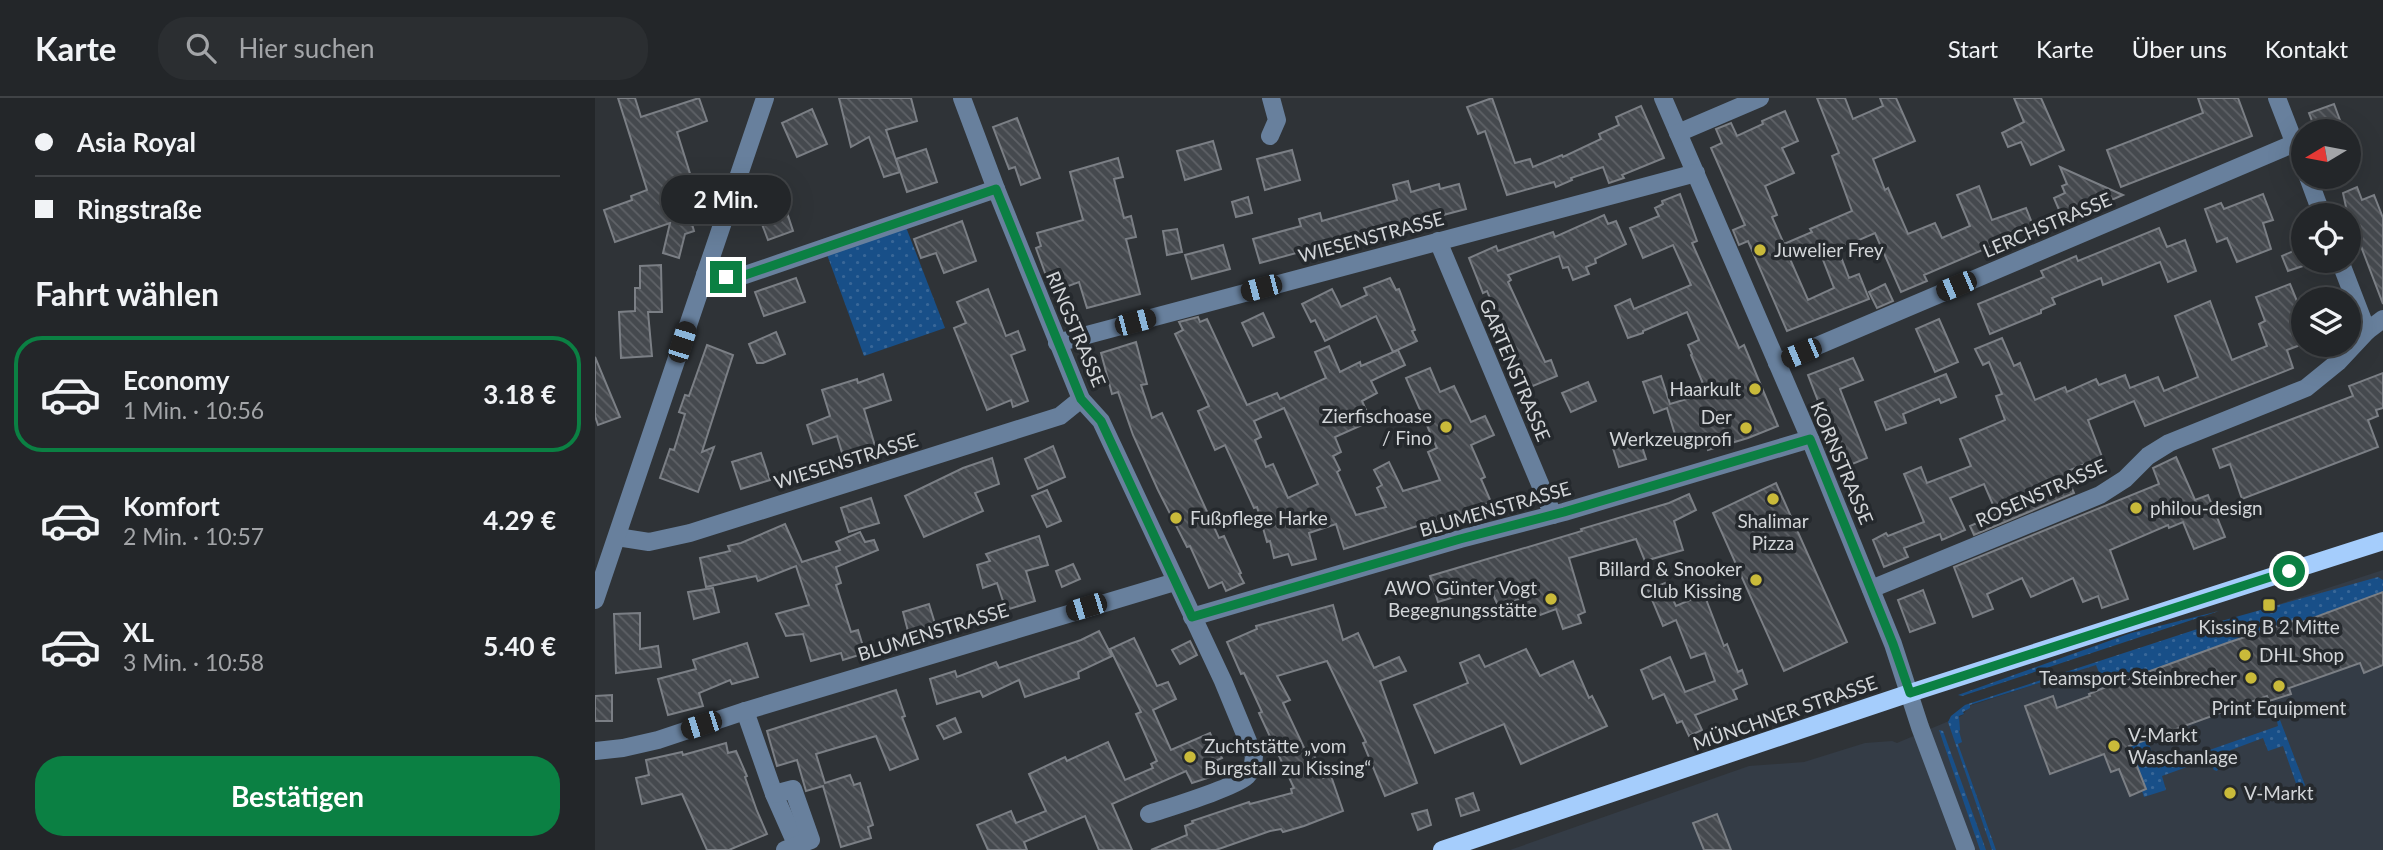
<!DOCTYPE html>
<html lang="de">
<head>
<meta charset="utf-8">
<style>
	:root { --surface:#232629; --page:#2b2e31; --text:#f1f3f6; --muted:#a3a5a8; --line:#404346; --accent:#0b8043 }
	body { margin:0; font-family:Lato,sans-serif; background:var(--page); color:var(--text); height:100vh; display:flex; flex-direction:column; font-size:26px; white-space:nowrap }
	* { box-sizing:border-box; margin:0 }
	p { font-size:23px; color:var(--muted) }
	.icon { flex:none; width:38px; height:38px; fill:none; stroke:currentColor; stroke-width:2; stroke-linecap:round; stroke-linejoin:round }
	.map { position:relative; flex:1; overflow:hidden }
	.sheet { display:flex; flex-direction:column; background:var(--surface); width:595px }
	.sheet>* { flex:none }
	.top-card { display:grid; align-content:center; height:154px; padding:0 35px; background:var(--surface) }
	.needle { width:46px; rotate:260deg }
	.controls { position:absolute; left:1696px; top:21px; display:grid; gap:14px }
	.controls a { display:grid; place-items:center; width:70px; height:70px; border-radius:50%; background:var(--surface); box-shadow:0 7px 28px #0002,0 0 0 2px var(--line); font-size:35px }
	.end { position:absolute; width:32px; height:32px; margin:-16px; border:9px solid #0b8043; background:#fff; box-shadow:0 0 0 4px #fff }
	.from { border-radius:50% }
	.bubble { position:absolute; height:49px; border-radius:24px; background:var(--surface); box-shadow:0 7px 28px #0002,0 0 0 2px var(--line); font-size:23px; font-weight:700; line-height:49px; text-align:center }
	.car { position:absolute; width:21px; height:42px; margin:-21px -10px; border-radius:9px; box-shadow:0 0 5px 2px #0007; background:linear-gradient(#222 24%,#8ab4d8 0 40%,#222 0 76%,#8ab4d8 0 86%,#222 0) }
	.top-card b { display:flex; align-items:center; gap:24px; height:66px; font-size:26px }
	.top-card b+b { border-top:2px solid var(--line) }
	.top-card i { width:18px; height:18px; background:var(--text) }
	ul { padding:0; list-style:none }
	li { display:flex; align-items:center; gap:21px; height:116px; margin:0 14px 10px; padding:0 21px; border:4px solid transparent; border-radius:28px }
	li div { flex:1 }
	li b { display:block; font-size:26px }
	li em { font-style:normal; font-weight:700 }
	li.active { border-color:var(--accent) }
	li>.icon { width:63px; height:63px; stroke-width:1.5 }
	h2 { padding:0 35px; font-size:32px; line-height:84px }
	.cta { display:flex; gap:14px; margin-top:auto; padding:14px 35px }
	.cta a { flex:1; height:80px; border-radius:28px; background:var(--accent); color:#fff; font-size:28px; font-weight:700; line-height:80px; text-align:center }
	header { display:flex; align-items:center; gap:42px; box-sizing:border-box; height:98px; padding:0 35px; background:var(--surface); border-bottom:2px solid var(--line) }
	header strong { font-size:33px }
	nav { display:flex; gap:38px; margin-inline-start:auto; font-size:24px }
	.search { width:490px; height:63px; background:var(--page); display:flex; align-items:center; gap:18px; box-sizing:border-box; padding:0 24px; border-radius:28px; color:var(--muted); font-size:26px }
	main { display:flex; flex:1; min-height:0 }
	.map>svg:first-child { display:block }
</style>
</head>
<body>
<header>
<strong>Karte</strong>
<div class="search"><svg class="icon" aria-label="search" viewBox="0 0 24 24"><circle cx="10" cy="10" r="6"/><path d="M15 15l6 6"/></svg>Hier suchen</div>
<nav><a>Start</a><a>Karte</a><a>Über uns</a><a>Kontakt</a></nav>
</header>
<main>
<section class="sheet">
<div class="top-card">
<b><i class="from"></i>Asia Royal</b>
<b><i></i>Ringstraße</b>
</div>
<h2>Fahrt wählen</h2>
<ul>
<li class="active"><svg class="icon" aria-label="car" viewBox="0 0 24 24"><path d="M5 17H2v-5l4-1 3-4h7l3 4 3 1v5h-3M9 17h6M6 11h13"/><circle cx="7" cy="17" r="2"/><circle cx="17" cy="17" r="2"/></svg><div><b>Economy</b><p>1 Min. · 10:56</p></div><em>3.18 €</em></li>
<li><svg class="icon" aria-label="car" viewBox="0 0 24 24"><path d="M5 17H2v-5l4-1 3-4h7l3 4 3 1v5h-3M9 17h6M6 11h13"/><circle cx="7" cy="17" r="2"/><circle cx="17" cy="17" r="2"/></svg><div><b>Komfort</b><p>2 Min. · 10:57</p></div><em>4.29 €</em></li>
<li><svg class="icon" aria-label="car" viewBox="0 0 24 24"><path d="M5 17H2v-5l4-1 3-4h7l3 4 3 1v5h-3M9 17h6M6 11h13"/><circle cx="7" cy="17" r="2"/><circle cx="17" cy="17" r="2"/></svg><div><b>XL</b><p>3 Min. · 10:58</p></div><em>5.40 €</em></li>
</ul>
<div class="cta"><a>Bestätigen</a></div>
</section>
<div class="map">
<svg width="1788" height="752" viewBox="0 0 1788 752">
	<defs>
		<pattern id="grass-dots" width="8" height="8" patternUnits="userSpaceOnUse" patternTransform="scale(1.75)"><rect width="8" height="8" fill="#184f88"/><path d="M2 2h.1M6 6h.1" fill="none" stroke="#396798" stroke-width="1.8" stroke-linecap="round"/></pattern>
		<pattern id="building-back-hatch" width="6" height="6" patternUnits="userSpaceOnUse" patternTransform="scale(1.75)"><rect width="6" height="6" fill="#45494e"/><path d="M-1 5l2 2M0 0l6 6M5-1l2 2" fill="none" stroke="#5f6267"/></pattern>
	</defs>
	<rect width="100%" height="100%" fill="#2f3337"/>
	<path fill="#343c46" d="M1788,472v280h-873l239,-84 55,-4 61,-19 27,-2 5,2 66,-28 6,-9z"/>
	<g fill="url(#grass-dots)">
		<path d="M309,124l41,106 -81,28 -39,-107z"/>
		<path d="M1783,479l5,3v12l-86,32 -1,-3 -150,115 12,32 120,-42 -1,-5 3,-1 25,65 -6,7 -16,-46 -15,5 -5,-13 -48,18 4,12 -2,3 -3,-1 -5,-11 -47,17 4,14 -22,7 -2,-6 4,-2 -50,-124 -126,40v3l-7,4 1,2 -5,2 1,14 -1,1 3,11 -4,2 38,106h-4l-44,-128 3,-6 14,-11 260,-85z"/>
		<path d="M1624,513l-257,85 -4,-1 173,-62z"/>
		<path d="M1344,632l4,1 43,119h-6z"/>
	</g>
	<g fill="url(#building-back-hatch)" stroke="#7b7f85" stroke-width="2" fill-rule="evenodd">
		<path d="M23,0h17l6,19 58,-19 8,23 -30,11 21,67 -12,3 8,29 -9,3 -6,24 -16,-5 7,-30 -55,19 -11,-32 28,-10 -1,-4 16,-6z"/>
		<path d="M244,0h72l6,23 -31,9 14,42 -16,5 -15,-40 -18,10z"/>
		<path d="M897,0l23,65 15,-4 3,8 29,-12 1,2 38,-18 -2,-5 20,-9 -3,-8 25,-11 23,52 -42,17 2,3 -15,5 -6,-16 -32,11 1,2 -16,7 -2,-5 -47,13 -22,-64 -7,3 -11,-27z"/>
		<path d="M1222,0h28l8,21 30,-13 -3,-8h16l19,43 -42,18 12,31 3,-2 20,46 27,-11 7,15 28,-12 -13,-31 22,-9 13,34 34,-12 8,20 -110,47 3,6 -26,11 -26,-59 -37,16 11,29 10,-4 10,25 -82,32 -39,-90 -9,4 -6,-15 12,-5 -34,-77 11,-5 -6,-14 15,-6 6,13 26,-12 -1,-3 23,-10 13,30 -16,7 12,25 -29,13 12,29 -5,2 12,27 28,-12 -2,-3 42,-18 -20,-55 7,-3zM1223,149l16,41 -26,12 -18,-41z"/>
		<path d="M1419,0h27l23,52 -33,15 -10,-23 -13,5 -6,-14 22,-11z"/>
		<path d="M1603,0h40l14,38 -131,51 -14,-37 96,-37z"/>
		<path d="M1739,6l10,27h-28l-7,-18z"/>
		<path d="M217,11l15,35 -30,13 -15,-34z"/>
		<path d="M422,20l23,60 -19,7 -6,-18 -6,2 -16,-42z"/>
		<path d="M618,43l8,28 -36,11 -8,-29z"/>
		<path d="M331,51l11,33 -30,10 -11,-33z"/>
		<path d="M697,52l8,30 -35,10 -8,-31z"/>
		<path d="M523,60l5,19 -9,2 10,39 7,-2 5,21 -10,2 14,55 -53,14 -8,-26 -27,10 -16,-44 5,-2 -4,-13 46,-13 -13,-48z"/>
		<path d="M1465,69l63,28 -48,21 -2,-4 -11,5 -8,-19 11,-5 -3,-7 5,-2z"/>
		<path d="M181,81l17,52 -25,9 -9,-24 11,-4 -9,-27z"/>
		<path d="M813,83l3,11 28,-8 1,5 19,-5 7,25 -38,10 -1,-2 -167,46 -7,-24 48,-13 -2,-7 21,-6 2,8 75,-21 -4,-15z"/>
		<path d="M1762,89l5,13 12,-5 9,23v86l-37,-97 -3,-14z"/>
		<path d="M1085,96l17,47 -5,2 47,105 5,-3 34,81 -30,12 -40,12 -2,-10 -27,8 -12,-40 -13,5 -11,-31 18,-6 9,28 37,-11 -16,-38 1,-1 -4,-9 11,-5 -12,-28 -44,19v2l-15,5 -13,-32 15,-7 4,10 57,-24 -18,-40 -30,13 -13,-30 29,-12 -4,-8 8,-4 -1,-3z"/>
		<path d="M1668,96l10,26 -10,3 8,26 -34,13 -10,-24 -10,4 -12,-33 16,-6 3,6z"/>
		<path d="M653,99l4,16 -16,4 -4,-15z"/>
		<path d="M1009,117l4,9 8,-3 10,23 -31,15 1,4 -10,4 3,7 -16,6 -5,-13 -5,1 -4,-12 -51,19 3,5 -3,2 37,80 6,-2 6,16 -29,12 -41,-97 -4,2 -14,-35 27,-12 2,5 55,-19 2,5z"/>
		<path d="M367,123l14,40 -32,12 -8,-20 -15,5 -7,-19z"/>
		<path d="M1564,130l8,19 18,-7 11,31 -28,11 -8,-20 -57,23 -2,-7 -49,20 3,6 -14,6v3l-51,21 -12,-30 66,-27 -3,-6 35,-15 2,5z"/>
		<path d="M582,131l5,23 -15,3 -4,-24z"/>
		<path d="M628,147l7,24 -38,10 -7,-24z"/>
		<path d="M1708,149v19l-15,5 -6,-15z"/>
		<path d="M66,167l1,47h-14l4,44 -31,2 -2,-46 16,-1v-23h5v-22z"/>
		<path d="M201,180l9,24 -41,14 -9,-24z"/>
		<path d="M795,180l6,12 3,-1 16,41 -3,1 5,10 -24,11 -17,-36 -51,25 -10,-21 -4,2 -9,-18 30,-15 9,18 26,-12 -3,-7z"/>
		<path d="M1290,186l8,17 -16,7 -8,-16z"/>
		<path d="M1695,186l13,32v28l-16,6 6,18 -148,58 -11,-25 -46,19 14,37 -32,13 5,12 -5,2 4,9 -100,42 -4,-9 27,-12 -13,-30 -34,14 15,32 -23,10 -2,-6 -36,14 4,9 -24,10 -11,-27 13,-7 2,3 36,-14 -20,-48 17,-7 6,16 44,-17 -11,-27 45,-19 -9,-24 6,-2 -13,-32 -6,3 -8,-16 27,-11 12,28 6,-3 15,37 30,-13 2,5 29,-13 3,6 26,-10 5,13 28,-11 6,14 34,-14 -23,-61 35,-15 22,59 35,-14 -8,-22 6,-3 -9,-24z"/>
		<path d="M393,191l18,47 12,-5 7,19 -14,5 17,46 -15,6 -2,-7 -24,10 -33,-82 12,-5 -9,-21z"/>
		<path d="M668,215l11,24 -21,9 -11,-23z"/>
		<path d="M603,219l2,5 7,-3 40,86 30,-12 3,6 46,-21 -11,-26 14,-6 11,26 20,-10 1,4 37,-16 7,15 -34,16 6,12 -15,8 9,20 -36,16 6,15 -8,4 7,14 -3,2 19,43 30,-8 -9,-19 5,-3 -8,-15 15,-8 14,29 37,-11 -12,-28 9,-4 -31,-70 24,-10 10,24 14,-6 17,36 14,-6 9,19 -23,10 14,32 -4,2 10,23 -34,14 -1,-2 -112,35 -8,-25 -27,9 7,26 -24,6 -4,-11 -14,4 -4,-17 -3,1 -10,-35 -3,1 -29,-63 -10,5 -17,-39 11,-5 -34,-72 8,-4 -4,-8zM689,310l34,76 -30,14 -15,-34 -7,3 -11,-27 6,-3 -7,-16z"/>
		<path d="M1344,221l19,43 -23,10 -19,-43z"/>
		<path d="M181,234l9,22 -22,9h-6l-8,-19z"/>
		<path d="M541,244l11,42 -6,1 11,33 10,-5 57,125 5,-2 17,37 -2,1 5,9 -18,8 -4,-9 -13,6 -19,-42 -3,1 -29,-57 -25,-55 -15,-43 -6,2 -11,-41z"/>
		<path d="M112,247l26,10 -31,97 12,-5 -16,45 -38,-14 10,-29 4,1 11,-36 -6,-2 6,-17 4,1z"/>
		<path d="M0,259l25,60 -22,8 -3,-9z"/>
		<path d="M1258,260l10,22 -23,9 27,69 -22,9 -21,-49 -4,2 -7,-17 5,-2 -10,-26z"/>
		<path d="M1788,275v35l-7,2 2,6 -10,4 10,27 -136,52 -12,-35 -10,4 -7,-19 140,-53 -4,-10z"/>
		<path d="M288,276l8,26 -27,9 11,37 -32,10 -6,-20 -24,8 -6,-19 23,-9 -8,-26 35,-11 1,4z"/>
		<path d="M1351,276l10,23 -15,6 -2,-4 -36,15 3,9 -20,7 -11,-28z"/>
		<path d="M993,284l8,19 -25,11 -9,-19z"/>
		<path d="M1043,336l8,25 -27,8 -8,-25z"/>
		<path d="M458,348l12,31 -27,12 -13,-30z"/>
		<path d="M166,355l9,27 -29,9 -9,-27z"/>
		<path d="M1581,359l19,43 13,-5 17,42 -31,12 -11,-27 -14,6 -1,-3 -58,25 18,49 -26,9 -4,-12 -15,6 -10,-24 -42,19 -9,-19 -35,16 6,15 -20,8 -19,-50 205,-83 -6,-16z"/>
		<path d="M397,360l7,26 -24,9 8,18 -59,26 -19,-41 58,-28z"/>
		<path d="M1181,385l71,159 -63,29 -71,-158z"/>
		<path d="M452,392l14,31 -14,6 -15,-31z"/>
		<path d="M1094,396l7,16 -22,11 9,29 -38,11 -9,-22 -67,19 16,54 -7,3 3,8 -18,6 -7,-20 -21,8 -2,-8 -7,3 -5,-14 -22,10 -11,-25 -28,7 1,5 -23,7 -8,-26 152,-45 -1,-2 88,-26z"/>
		<path d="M276,400l8,25 -30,9 -8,-24z"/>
		<path d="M190,426l17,38 38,-12 -4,-8 24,-10 5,10 9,-2 4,10 -42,17 5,16 -5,2 15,47 7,-2 7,23 -22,7 -2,-7 -30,8 -8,-27 -17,2 -10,-22 33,-9 -13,-39 -38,15 -2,-5 -50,11 -6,-29 30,-7 -2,-5 13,-3z"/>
		<path d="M444,438l9,29 -22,6 9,30 -29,9 -9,-27 -14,5 -6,-23 13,-4 -4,-7z"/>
		<path d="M478,466l7,15 -18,8 -6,-16z"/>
		<path d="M1070,485l11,23 28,-12 20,52 3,-2 11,28 4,-2 5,14 -14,6 4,9 -42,16 7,15 -13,6 -7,-15 -5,2 -13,-29 -11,5 -12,-29 29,-13 15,35 30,-11 -10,-28 -14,5 -15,-38 -13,6 -15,-36z"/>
		<path d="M118,490l6,24 -25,7 -6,-27z"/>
		<path d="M1328,492l12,33 -25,9 -12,-32z"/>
		<path d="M1788,494v73l-19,8 -4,-10 -71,25 2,6 -22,7 -2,-5 -138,50 17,43 -16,7 -11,-27 -8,3 -7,-18 -54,20 -25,-68 28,-10 4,12 33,-12 -1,-2 12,-5 126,-46 69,-23 1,4z"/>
		<path d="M334,506l7,23 -27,8 -6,-23z"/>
		<path d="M738,507l10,35 15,-7 16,35 25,-11 7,14 -26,10 37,102 -32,13 -22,-53 3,-1 -39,-81 -50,15 13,24 -7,3 23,49 6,-3 11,29 8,-2 12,35 -39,15 -21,6 -2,-3 -11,2 -54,19h-65l36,-15 -2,-9 8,-3 -1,-2 57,-19 1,2 42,-11 -1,-4 3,-1 -35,-75 3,-1 -18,-39 -3,1 -14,-32 30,-13 -1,-3z"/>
		<path d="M45,515v36l18,-3 3,21 -45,6 -2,-59z"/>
		<path d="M504,533l13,25 -34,16 1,6 -54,19 -6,-17 -36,17 -3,-6 -43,13 -7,-25 25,-8 2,6 39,-15 3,6 82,-28z"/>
		<path d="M539,540l23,48 11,-4 8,17 -23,11 18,40 39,-17 12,25 -16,7 5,12 -19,6 -6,-12 -74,33 20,46h-33l-14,-34 -61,26 3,8h-39l-11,-25 34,-14 5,12 30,-12 -17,-37 36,-17 2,4 41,-19 17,38 28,-12 -2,-4 6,-3 -21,-47 5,-2 -31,-63z"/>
		<path d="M595,543l7,14 -17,9 -8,-14z"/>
		<path d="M152,545l11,34 -26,7 -2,-4 -31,13 4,13 -35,9 -10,-36 38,-10 -3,-9z"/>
		<path d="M931,551l14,27 33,-15 16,37 3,-2 15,30 -86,38 -17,-40 -69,29 -21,-48 54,-22 -8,-20 19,-8 6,12z"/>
		<path d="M301,592l9,26 -3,1 16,42 -28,11 -14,-34 -60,18 9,29 25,-8 4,10 6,-2 13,42 -5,2 3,11 -30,9 -18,-61 -17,5 -9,-31 -20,6 -10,-35z"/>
		<path d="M17,597v26h-17v-25z"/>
		<path d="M360,620l6,14 -17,7 -7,-13z"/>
		<path d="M131,645l2,10 8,-2 11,25 -2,1 12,34 10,23 -38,16h-22l-25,-56 -40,10 -6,-26 13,-3 -3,-15 36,-8 1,3z"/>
		<path d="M878,695l6,17 -18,6 -5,-17z"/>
		<path d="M832,712l4,15 -13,5 -6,-16z"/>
		<path d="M1122,716l14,36h-27l-11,-27z"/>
	</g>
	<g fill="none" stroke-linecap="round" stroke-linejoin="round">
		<g stroke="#68809d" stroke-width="18">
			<path d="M367,0l34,91"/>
			<path d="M1068,0l147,341 83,205 27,83 46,123"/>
			<path d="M1682,0l26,67"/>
			<path d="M1083,35l82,-35"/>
			<path d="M675,38l7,-16 -6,-22"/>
			<path d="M1713,79l14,38"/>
			<path d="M843,143l115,274"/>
			<path d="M110,177l21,2 19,-2 251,-86 85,210 20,22 122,260 31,75c-1,8 -1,14 -7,20 -13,12 -77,31 -98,38"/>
			<path d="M1772,233l16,-12"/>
			<path d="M462,245l639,-170"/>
			<path d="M1182,265l518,-220"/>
			<path d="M22,439l32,5 41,-9 370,-117 21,-17"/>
			<path d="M1276,491l229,-94 25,-16 23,-23 21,-13 137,-55 32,-26 29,-31 -27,-70"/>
			<path d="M0,502l170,-502"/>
			<path d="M597,519l268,-78 104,-27 246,-73"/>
			<path d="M150,613l29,83 23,52"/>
			<path d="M0,653l28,-3 35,-8 87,-29 430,-129"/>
			<path d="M179,696l19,-5 18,51 -26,10"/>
		</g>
		<path stroke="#a5cdfc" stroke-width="18" d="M847,752l468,-157 473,-152"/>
	</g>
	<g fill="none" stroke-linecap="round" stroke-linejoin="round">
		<path stroke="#0b8043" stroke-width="9" d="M131,179l19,-2 251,-86 85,210 20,22 91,196 268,-78 104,-27 246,-73 83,205 17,49 379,-122"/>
	</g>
	<g fill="#c9ba3a" stroke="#25292d" stroke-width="2.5">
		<circle cx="1165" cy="152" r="7"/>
		<circle cx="1160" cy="291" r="7"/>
		<circle cx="851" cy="329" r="7"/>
		<circle cx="1151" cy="330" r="7"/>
		<circle cx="1178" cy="401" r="7"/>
		<circle cx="1541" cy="410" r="7"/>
		<circle cx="581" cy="420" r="7"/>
		<circle cx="1161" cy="482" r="7"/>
		<circle cx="956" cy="501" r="7"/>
		<rect x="1667" y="500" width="14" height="14" rx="3.5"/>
		<circle cx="1650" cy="557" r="7"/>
		<circle cx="1656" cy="580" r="7"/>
		<circle cx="1684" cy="588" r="7"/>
		<circle cx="1519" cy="648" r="7"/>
		<circle cx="595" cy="659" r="7"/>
		<circle cx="1635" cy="695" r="7"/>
	</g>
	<g text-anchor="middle" stroke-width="7" stroke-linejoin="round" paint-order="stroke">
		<g font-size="19" fill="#d2d5d8" stroke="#25292d">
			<text transform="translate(1452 127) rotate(-23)" y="7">LERCHSTRASSE</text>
			<text transform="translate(776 139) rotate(-15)" y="7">WIESENSTRASSE</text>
			<text transform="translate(481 231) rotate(67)" y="7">RINGSTRASSE</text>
			<text transform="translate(920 272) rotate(67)" y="7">GARTENSTRASSE</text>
			<text transform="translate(251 363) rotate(-17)" y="7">WIESENSTRASSE</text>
			<text transform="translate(1247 365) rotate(67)" y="7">KORNSTRASSE</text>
			<text transform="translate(1446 395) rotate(-24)" y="7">ROSENSTRASSE</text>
			<text transform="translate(900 411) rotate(-16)" y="7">BLUMENSTRASSE</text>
			<text transform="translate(338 534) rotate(-17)" y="7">BLUMENSTRASSE</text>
			<text transform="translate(1190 615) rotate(-19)" y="7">MÜNCHNER STRASSE</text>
		</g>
		<g font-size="19" fill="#d2d5d8" stroke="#25292d" text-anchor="start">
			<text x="1179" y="159">Juwelier Frey</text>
			<text x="1146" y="298" text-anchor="end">Haarkult</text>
			<text x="837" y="325" text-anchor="end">Zierfischoase<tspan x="837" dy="22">/ Fino</tspan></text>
			<text x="1137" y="326" text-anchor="end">Der<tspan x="1137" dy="22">Werkzeugprofi</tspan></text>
			<text x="1555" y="417">philou-design</text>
			<text x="595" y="427">Fußpflege Harke</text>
			<text x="1178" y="430" text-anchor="middle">Shalimar<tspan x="1178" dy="22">Pizza</tspan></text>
			<text x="1147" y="478" text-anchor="end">Billard &amp; Snooker<tspan x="1147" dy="22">Club Kissing</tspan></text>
			<text x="942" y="497" text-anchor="end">AWO Günter Vogt<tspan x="942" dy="22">Begegnungsstätte</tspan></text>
			<text x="1674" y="536" text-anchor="middle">Kissing B 2 Mitte</text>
			<text x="1664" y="564">DHL Shop</text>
			<text x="1642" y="587" text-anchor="end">Teamsport Steinbrecher</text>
			<text x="1684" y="617" text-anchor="middle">Print Equipment</text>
			<text x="1533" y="644">V-Markt<tspan x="1533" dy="22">Waschanlage</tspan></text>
			<text x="609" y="655">Zuchtstätte „vom<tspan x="609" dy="22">Burgstall zu Kissing“</tspan></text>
			<text x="1649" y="702">V-Markt</text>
		</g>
	</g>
</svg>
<div class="controls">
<a><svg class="needle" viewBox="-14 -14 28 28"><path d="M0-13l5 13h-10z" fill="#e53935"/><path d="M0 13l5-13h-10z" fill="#a3a5a8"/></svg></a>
<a><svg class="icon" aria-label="locate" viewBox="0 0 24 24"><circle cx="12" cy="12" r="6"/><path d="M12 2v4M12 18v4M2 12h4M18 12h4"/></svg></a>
<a><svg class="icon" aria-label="layers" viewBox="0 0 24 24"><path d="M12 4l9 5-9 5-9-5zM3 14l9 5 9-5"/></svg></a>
</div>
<i class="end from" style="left:1694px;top:473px"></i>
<i class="end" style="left:131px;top:179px"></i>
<div class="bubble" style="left:66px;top:77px;width:130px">2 Min.</div>
<i class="car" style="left:1361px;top:188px;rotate:247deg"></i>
<i class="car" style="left:666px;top:190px;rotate:255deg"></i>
<i class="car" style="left:540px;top:224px;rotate:75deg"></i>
<i class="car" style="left:87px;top:244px;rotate:18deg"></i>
<i class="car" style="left:1206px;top:255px;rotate:247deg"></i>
<i class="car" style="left:491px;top:509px;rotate:253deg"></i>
<i class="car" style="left:106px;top:627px;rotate:252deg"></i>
</div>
</main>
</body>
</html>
